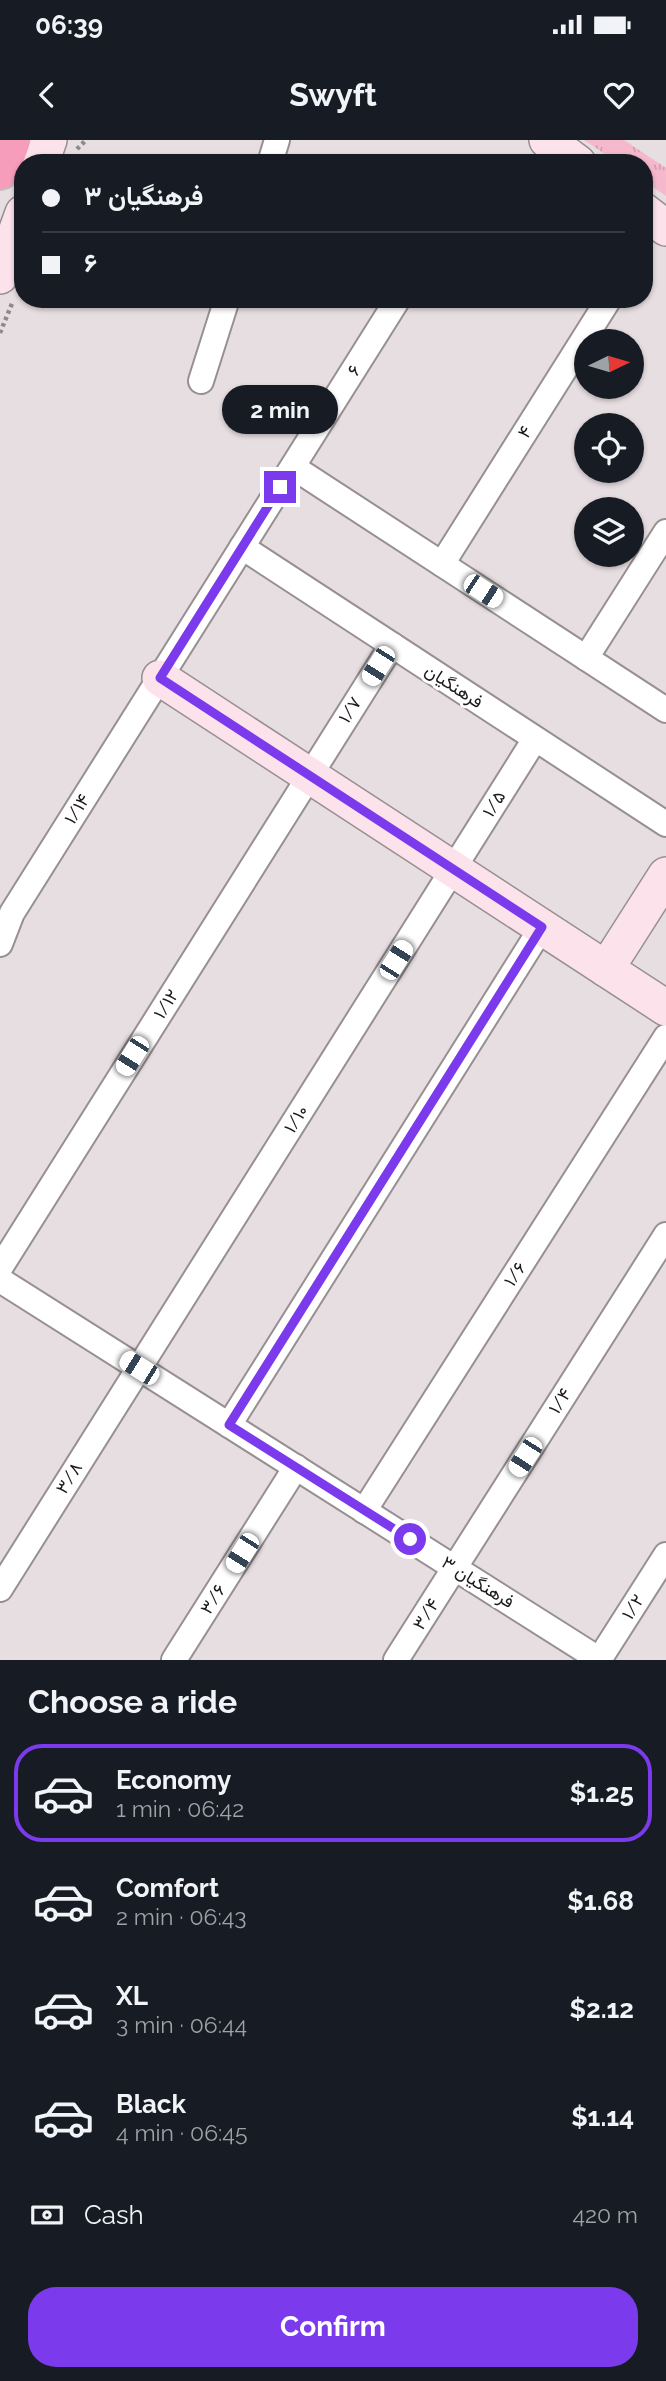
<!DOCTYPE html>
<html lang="en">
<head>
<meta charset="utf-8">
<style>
	:root { --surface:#171b24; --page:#20242c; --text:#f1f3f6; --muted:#9ea1a6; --line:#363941; --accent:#7c3aed }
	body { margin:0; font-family:Raleway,Vazirmatn,sans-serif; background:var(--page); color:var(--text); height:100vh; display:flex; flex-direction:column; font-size:26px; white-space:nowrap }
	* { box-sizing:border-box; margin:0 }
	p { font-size:23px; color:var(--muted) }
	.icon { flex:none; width:38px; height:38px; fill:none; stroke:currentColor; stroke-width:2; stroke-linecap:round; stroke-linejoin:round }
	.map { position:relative; height:1520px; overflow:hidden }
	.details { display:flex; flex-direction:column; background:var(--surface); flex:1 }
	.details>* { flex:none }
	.guide { position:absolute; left:14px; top:14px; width:639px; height:154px; border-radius:28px; box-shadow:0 2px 5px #0004; display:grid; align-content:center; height:154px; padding:0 28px; background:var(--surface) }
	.needle { width:46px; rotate:85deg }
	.tools { position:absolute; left:574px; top:189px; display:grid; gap:14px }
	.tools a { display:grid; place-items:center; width:70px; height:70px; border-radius:50%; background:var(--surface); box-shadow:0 2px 5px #0004; font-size:35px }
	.end { position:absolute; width:32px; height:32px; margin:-16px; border:9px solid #7c3aed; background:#fff; box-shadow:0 0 0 4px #fff }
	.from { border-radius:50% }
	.bubble { position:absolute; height:49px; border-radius:24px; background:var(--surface); box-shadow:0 2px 5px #0004; font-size:23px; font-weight:700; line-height:49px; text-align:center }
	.car { position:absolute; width:21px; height:42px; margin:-21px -10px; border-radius:9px; box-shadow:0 0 5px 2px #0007; background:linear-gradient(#fff 24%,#345 0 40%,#fff 0 76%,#345 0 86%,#fff 0) }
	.guide b { display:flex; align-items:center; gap:24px; height:66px; font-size:26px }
	.guide b+b { border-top:2px solid var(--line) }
	.guide i { width:18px; height:18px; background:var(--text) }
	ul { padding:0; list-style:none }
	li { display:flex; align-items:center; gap:21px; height:98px; margin:0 14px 10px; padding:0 14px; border:4px solid transparent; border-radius:28px }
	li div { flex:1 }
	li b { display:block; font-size:26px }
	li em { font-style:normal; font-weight:700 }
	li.on { border-color:var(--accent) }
	li>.icon { width:63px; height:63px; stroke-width:1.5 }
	h2 { padding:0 28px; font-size:32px; line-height:84px }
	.pay { display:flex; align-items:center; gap:18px; height:77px; padding:0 28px; font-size:26px }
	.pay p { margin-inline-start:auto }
	.button { display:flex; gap:14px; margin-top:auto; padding:14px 28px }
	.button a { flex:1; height:80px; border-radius:28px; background:var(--accent); color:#fff; font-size:28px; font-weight:700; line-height:80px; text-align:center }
	.status { display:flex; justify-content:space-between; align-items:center; height:49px; padding:0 35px; background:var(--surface); direction:ltr }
	.status svg { height:19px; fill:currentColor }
	header { display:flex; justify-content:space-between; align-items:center; height:91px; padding:0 28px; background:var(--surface); font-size:32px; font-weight:700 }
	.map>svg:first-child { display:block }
</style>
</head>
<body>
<div class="status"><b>06:39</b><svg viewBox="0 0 49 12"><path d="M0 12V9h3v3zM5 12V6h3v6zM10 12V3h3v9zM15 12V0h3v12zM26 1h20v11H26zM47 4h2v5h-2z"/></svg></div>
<header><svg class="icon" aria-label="back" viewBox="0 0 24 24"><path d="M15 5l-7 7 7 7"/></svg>Swyft<svg class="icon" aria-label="heart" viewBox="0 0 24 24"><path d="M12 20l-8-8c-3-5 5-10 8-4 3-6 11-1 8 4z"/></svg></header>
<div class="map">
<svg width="666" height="1520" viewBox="0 0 666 1520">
	<defs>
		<pattern id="grass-tufts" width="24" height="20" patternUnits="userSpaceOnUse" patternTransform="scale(1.75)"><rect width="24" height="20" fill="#f6b8cc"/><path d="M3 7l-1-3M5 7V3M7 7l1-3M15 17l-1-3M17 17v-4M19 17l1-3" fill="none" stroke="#d29eaf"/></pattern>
	</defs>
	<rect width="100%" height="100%" fill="#e7dee1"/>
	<path fill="url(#grass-tufts)" d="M584,0h40l42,28v28l-22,-15v-18h-26z"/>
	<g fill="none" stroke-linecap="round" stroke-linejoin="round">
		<defs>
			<g id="street">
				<path d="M270,23l7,-23"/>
				<path d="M201,241l26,-82"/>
				<path d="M293,327l373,243"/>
				<path d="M242,407l424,277"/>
				<path d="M442,424l167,-265"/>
				<path d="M586,518l80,-126"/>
				<path d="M0,804l12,-31 386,-614"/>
				<path d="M0,1128l392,-623"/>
				<path d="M0,1140l600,380"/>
				<path d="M229,1285l313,-498"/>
				<path d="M364,1371l302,-474"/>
				<path d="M0,1449l535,-850"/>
				<path d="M174,1520l122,-193"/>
				<path d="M396,1520l270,-425"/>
				<path d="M599,1520l67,-105"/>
			</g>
			<g id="secondary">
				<path d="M547,0l31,23"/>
				<path d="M41,23l8,-23"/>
				<path d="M644,71l22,17"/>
				<path d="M0,136l23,-63"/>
				<path d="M160,538l506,330"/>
				<path d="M606,829l60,-94"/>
			</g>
			<path id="highway" d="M0,30l11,-30"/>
		</defs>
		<use href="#street" stroke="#978f91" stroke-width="28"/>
		<use href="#secondary" stroke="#978f91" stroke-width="38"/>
		<use href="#highway" stroke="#bfbfbf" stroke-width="42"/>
		<g stroke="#8f898b" stroke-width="4.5" stroke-dasharray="3.5 3.5" stroke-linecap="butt">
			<path d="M77,9l9,-9"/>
			<path d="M0,193l13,-32"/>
		</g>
		<use href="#street" stroke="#fff" stroke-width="24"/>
		<use href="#secondary" stroke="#fce2eb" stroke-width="35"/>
		<use href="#highway" stroke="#f69dbb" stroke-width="38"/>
	</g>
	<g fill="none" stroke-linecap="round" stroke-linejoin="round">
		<path stroke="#7c3aed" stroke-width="9" d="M280,347l-120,191 382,249 -313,498 181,114"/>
	</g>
	<g text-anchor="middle" stroke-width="6" stroke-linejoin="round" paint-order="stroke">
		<g font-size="18" fill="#1c191a" stroke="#fff">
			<text transform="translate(354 230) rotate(-58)" y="6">۶</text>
			<text transform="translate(525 292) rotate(-58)" y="6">۴</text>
			<text transform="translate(454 546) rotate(33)" y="6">فرهنگیان</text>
			<text transform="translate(350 570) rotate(-58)" y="6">۱/۷</text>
			<text transform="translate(494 664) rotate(-58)" y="6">۱/۵</text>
			<text transform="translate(77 669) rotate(-58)" y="6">۱/۱۴</text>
			<text transform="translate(166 864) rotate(-58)" y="6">۱/۱۲</text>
			<text transform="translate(296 979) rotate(-58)" y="6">۱/۱۰</text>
			<text transform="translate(515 1134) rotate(-57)" y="6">۱/۶</text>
			<text transform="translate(560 1261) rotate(-58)" y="6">۱/۴</text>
			<text transform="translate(69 1338) rotate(-58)" y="6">۳/۸</text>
			<text transform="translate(478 1442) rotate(32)" y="6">فرهنگیان ۳</text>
			<text transform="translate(213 1459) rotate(-58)" y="6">۳/۶</text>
			<text transform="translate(633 1467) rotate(-58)" y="6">۱/۲</text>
			<text transform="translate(426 1474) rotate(-58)" y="6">۳/۴</text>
		</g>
	</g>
</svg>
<div class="tools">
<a><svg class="needle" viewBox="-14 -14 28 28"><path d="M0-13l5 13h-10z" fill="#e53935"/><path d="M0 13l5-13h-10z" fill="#9ea1a6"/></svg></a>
<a><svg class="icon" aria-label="locate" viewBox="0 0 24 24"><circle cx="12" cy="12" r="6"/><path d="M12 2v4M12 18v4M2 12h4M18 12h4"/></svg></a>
<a><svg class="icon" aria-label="layers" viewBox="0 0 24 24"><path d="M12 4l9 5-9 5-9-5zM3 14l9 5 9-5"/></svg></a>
</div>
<i class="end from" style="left:410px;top:1399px"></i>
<i class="end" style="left:280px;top:347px"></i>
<div class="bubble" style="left:222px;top:245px;width:116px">2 min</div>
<i class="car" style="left:483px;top:451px;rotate:123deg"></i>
<i class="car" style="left:378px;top:526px;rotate:212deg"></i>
<i class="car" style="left:396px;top:820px;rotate:32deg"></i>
<i class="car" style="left:132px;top:916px;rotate:212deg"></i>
<i class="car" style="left:139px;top:1228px;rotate:302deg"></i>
<i class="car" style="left:525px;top:1317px;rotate:213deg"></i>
<i class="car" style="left:242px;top:1413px;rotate:212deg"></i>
<div class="guide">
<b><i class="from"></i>فرهنگیان ۳</b>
<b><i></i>۶</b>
</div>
</div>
<section class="details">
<h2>Choose a ride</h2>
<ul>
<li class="on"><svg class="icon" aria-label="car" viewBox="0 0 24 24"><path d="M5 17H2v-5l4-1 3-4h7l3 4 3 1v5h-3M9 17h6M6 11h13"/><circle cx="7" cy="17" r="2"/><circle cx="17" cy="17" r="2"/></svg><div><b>Economy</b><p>1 min · 06:42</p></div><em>$1.25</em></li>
<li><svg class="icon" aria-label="car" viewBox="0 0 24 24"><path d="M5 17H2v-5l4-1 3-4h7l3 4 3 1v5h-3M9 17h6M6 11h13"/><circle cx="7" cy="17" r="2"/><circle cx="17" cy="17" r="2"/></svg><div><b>Comfort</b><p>2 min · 06:43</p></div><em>$1.68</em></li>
<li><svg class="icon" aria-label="car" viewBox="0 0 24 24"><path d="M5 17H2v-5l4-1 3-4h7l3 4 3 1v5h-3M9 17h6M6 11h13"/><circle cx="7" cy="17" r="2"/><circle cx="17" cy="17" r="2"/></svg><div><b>XL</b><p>3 min · 06:44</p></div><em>$2.12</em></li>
<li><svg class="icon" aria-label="car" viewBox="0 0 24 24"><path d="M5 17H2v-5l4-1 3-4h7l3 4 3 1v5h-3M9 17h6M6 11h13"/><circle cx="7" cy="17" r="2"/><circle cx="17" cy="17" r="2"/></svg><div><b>Black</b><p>4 min · 06:45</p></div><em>$1.14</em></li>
</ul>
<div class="pay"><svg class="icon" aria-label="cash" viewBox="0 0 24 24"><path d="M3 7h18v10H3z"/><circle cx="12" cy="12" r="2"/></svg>Cash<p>420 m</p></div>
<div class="button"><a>Confirm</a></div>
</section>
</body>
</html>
